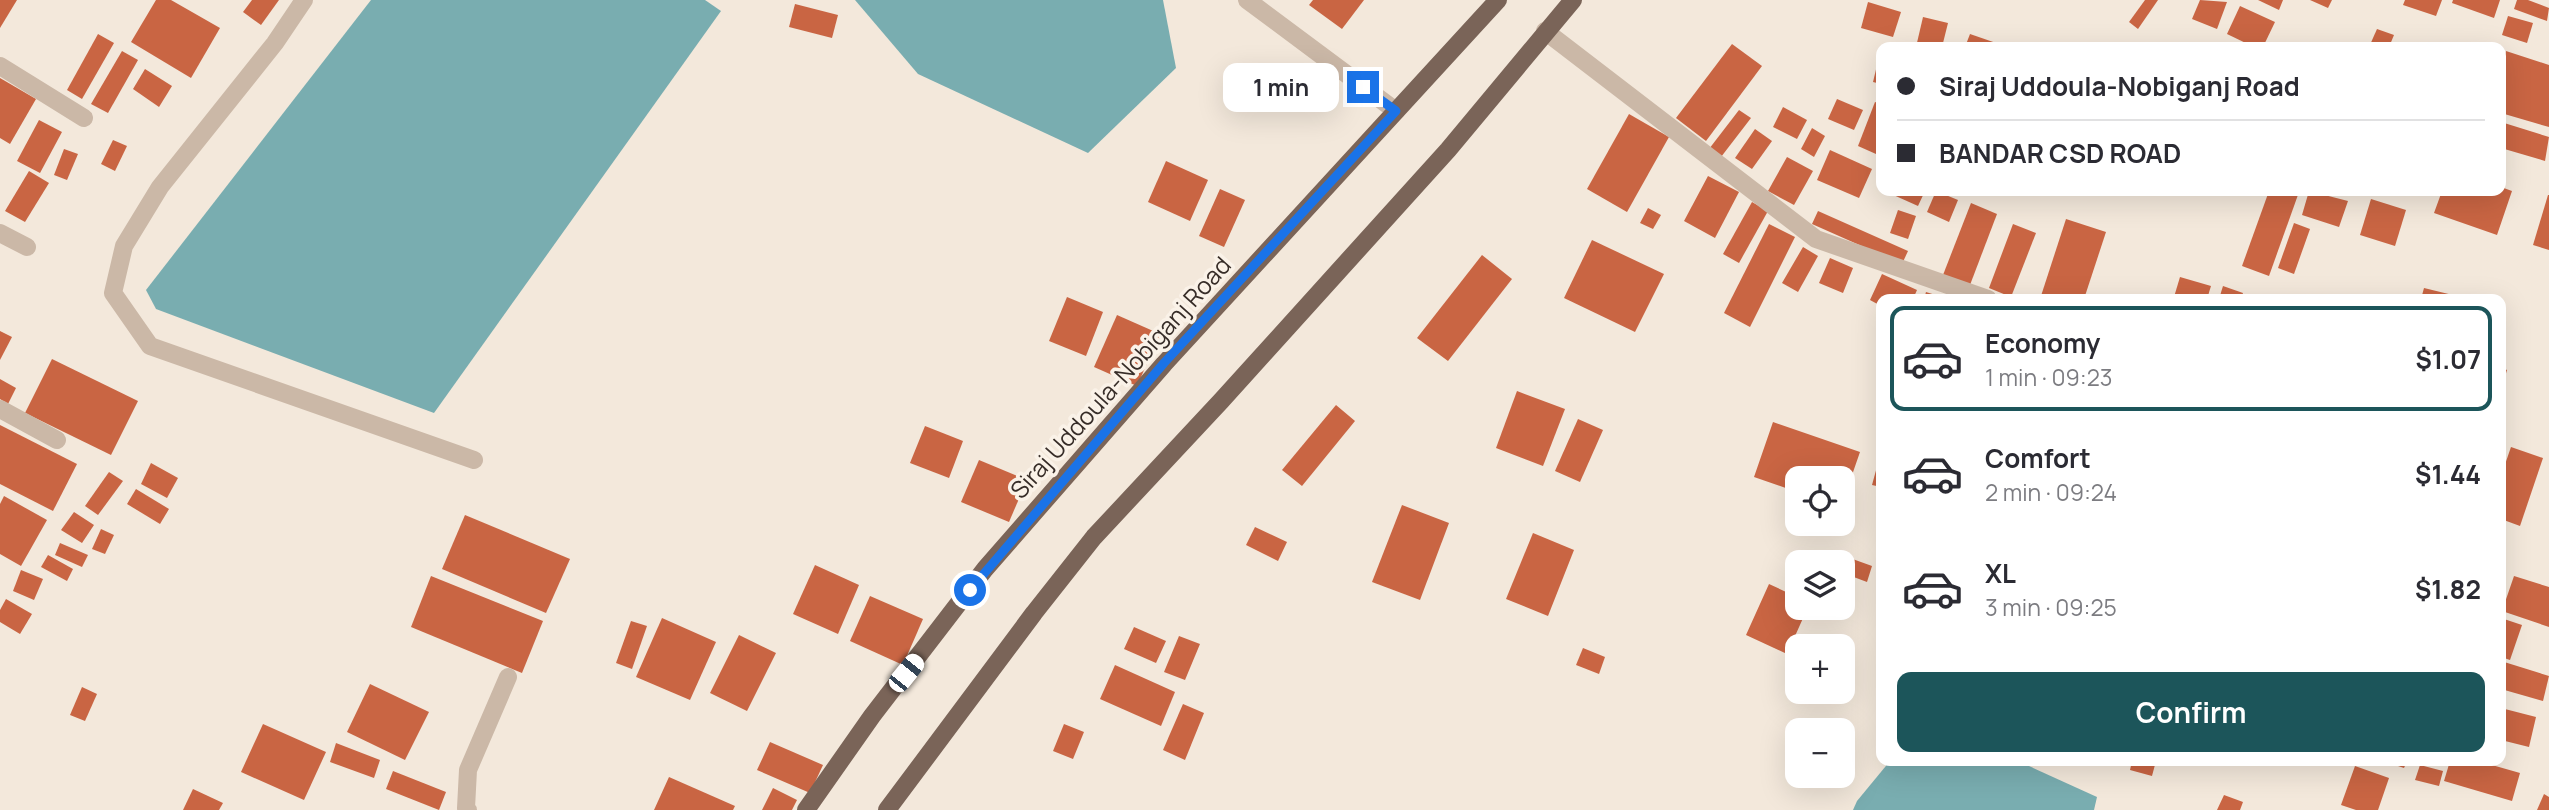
<!DOCTYPE html>
<html lang="en">
<head>
<meta charset="utf-8">
<style>
	:root { --surface:#fff; --page:#f2f2f3; --text:#2b2b33; --muted:#7c7c81; --line:#e1e1e2; --accent:#1c555a }
	body { margin:0; font-family:Manrope,sans-serif; background:var(--page); color:var(--text); height:100vh; display:flex; flex-direction:column; font-size:26px; white-space:nowrap }
	* { box-sizing:border-box; margin:0 }
	p { font-size:23px; color:var(--muted) }
	.icon { flex:none; width:38px; height:38px; fill:none; stroke:currentColor; stroke-width:2; stroke-linecap:round; stroke-linejoin:round }
	.map { position:relative; flex:1; overflow:hidden }
	.drawer { position:absolute; left:1876px; top:294px; width:630px; height:472px; display:flex; flex-direction:column; background:var(--surface); border-radius:14px; box-shadow:0 7px 28px #0002 }
	.drawer>* { flex:none }
	.hud { position:absolute; left:1876px; top:42px; width:630px; height:154px; border-radius:14px; box-shadow:0 7px 28px #0002; display:grid; align-content:center; height:154px; padding:0 21px; background:var(--surface) }
	.fabs { position:absolute; left:1785px; top:466px; display:grid; gap:14px }
	.fabs a { display:grid; place-items:center; width:70px; height:70px; border-radius:14px; background:var(--surface); box-shadow:0 7px 28px #0002; font-size:35px }
	.end { position:absolute; width:32px; height:32px; margin:-16px; border:9px solid #1a73e8; background:#fff; box-shadow:0 0 0 4px #fff }
	.from { border-radius:50% }
	.bubble { position:absolute; height:49px; border-radius:14px; background:var(--surface); box-shadow:0 7px 28px #0002; font-size:23px; font-weight:700; line-height:49px; text-align:center }
	.car { position:absolute; width:21px; height:42px; margin:-21px -10px; border-radius:9px; box-shadow:0 0 5px 2px #0007; background:linear-gradient(#fff 24%,#345 0 40%,#fff 0 76%,#345 0 86%,#fff 0) }
	.hud b { display:flex; align-items:center; gap:24px; height:66px; font-size:26px }
	.hud b+b { border-top:2px solid var(--line) }
	.hud i { width:18px; height:18px; background:var(--text) }
	ul { padding:12px 0 0; list-style:none }
	li { display:flex; align-items:center; gap:21px; height:105px; margin:0 14px 10px; padding:0 7px; border:4px solid transparent; border-radius:14px }
	li div { flex:1 }
	li b { display:block; font-size:26px }
	li em { font-style:normal; font-weight:700 }
	li.active { border-color:var(--accent) }
	li>.icon { width:63px; height:63px; stroke-width:1.5 }
	.primary-button { display:flex; gap:14px; margin-top:auto; padding:14px 21px }
	.primary-button a { flex:1; height:80px; border-radius:14px; background:var(--accent); color:#fff; font-size:28px; font-weight:700; line-height:80px; text-align:center }
	.map>svg:first-child { display:block }
</style>
</head>
<body>
<div class="map">
<svg width="2549" height="810" viewBox="0 0 2549 810">
	<rect width="100%" height="100%" fill="#f3e8db"/>
	<g fill="#79adb0">
		<path d="M371,0h334l16,11 -287,402 -278,-104 -10,-19z"/>
		<path d="M855,0h308l13,68 -88,85 -170,-79z"/>
		<path d="M1890,761h128l79,36 -3,13h-241l4,-9z"/>
	</g>
	<g fill="#c96543">
		<path d="M0,0h17l-17,28z"/>
		<path d="M156,0h15l49,28 -29,50 -60,-36z"/>
		<path d="M252,0h27l-18,25 -18,-13z"/>
		<path d="M1313,0h51l-22,29 -33,-24z"/>
		<path d="M2145,0h13l-20,29 -9,-7z"/>
		<path d="M2200,0l27,2 -10,27 -25,-10z"/>
		<path d="M2258,0h25l-4,10z"/>
		<path d="M2310,0h22l-4,8z"/>
		<path d="M2405,0h37l-6,16 -33,-11z"/>
		<path d="M2453,0h47l-6,18 -42,-15z"/>
		<path d="M2517,0h11l21,8 -2,13 -33,-12z"/>
		<path d="M1868,2l33,10 -8,25 -32,-9z"/>
		<path d="M795,4l43,11 -6,23 -43,-11z"/>
		<path d="M2240,6l35,16 -12,25h-9l-27,-13z"/>
		<path d="M2508,16l25,7 -6,20 -25,-8z"/>
		<path d="M1923,17l25,6 -6,24h-26z"/>
		<path d="M2377,29l17,6 -5,12h-20z"/>
		<path d="M98,34l16,9 -32,56 -15,-9z"/>
		<path d="M1970,34l29,10 -1,3h-33z"/>
		<path d="M1732,44l30,22 -56,75 -30,-23z"/>
		<path d="M122,51l16,9 -30,53 -17,-9z"/>
		<path d="M2506,51l43,14v62l-48,-14v-43z"/>
		<path d="M1880,53h1v31l-8,-2z"/>
		<path d="M145,69l27,17 -13,21 -26,-18z"/>
		<path d="M0,78l36,21 -26,45 -10,-6z"/>
		<path d="M1837,99l26,11 -9,20 -26,-11z"/>
		<path d="M1875,102l6,2v35l-5,15 -18,-8z"/>
		<path d="M1783,107l24,13 -10,19 -24,-12z"/>
		<path d="M1739,110l12,8 -30,39 -12,-8z"/>
		<path d="M1629,114l40,23 -42,75 -40,-23z"/>
		<path d="M39,120l23,12 -22,41 -23,-12z"/>
		<path d="M2501,122l48,15 -4,24 -44,-13z"/>
		<path d="M1812,128l13,8 -11,21 -13,-8z"/>
		<path d="M1755,129l17,12 -20,28 -17,-11z"/>
		<path d="M113,140l14,6 -12,25 -14,-7z"/>
		<path d="M64,149l14,5 -11,26 -13,-5z"/>
		<path d="M1830,150l42,19 -13,29 -42,-18z"/>
		<path d="M1787,157l26,14 -19,34 -26,-14z"/>
		<path d="M1166,161l42,19 -18,41 -42,-19z"/>
		<path d="M29,171l20,12 -24,39 -20,-11z"/>
		<path d="M1708,176l31,16 -24,46 -31,-17z"/>
		<path d="M2501,187l11,4 -15,44 -63,-22 8,-22h59z"/>
		<path d="M1220,189l25,11 -21,47 -25,-11z"/>
		<path d="M1890,191h35l-7,15 -29,-13z"/>
		<path d="M1936,191l22,9 -9,22 -22,-10z"/>
		<path d="M2269,191l30,1 -30,84 -27,-10z"/>
		<path d="M2309,191l39,10 -9,26 -37,-12z"/>
		<path d="M2548,195h1v55l-16,-5z"/>
		<path d="M2371,199l35,11 -11,36 -35,-11z"/>
		<path d="M1752,202l16,9 -29,52 -16,-9z"/>
		<path d="M1971,203l26,11 -27,71 -27,-10z"/>
		<path d="M1648,208l13,7 -8,14 -13,-6z"/>
		<path d="M1898,210l18,6 -8,23 -18,-6z"/>
		<path d="M1818,211l90,40 -6,13 -90,-40z"/>
		<path d="M2066,219l40,13 -22,67h-44z"/>
		<path d="M2294,223l16,6 -16,45 -16,-6z"/>
		<path d="M1769,224l26,13 -45,90 -26,-14z"/>
		<path d="M2013,224l23,9 -25,64 -22,-9z"/>
		<path d="M1592,240l72,34 -29,58 -71,-34z"/>
		<path d="M1803,247l15,9 -20,36 -16,-9z"/>
		<path d="M1482,255l30,24 -64,82 -31,-23z"/>
		<path d="M1830,258l23,10 -10,25 -24,-10z"/>
		<path d="M1882,274l35,16 -4,9h-32v7l-11,-6z"/>
		<path d="M2180,277l31,9 -4,13h-24l-9,-2z"/>
		<path d="M2223,286l20,7 -2,6h-22z"/>
		<path d="M2424,288l41,10v1h-44z"/>
		<path d="M1926,292l22,7h-24z"/>
		<path d="M1067,297l36,15 -17,44 -37,-15z"/>
		<path d="M1117,315l43,19 -23,52 -43,-19z"/>
		<path d="M0,331l12,6 -12,23z"/>
		<path d="M52,359l86,42 -27,54 -86,-42z"/>
		<path d="M2501,367l6,3 -6,20z"/>
		<path d="M0,379l16,9 -8,16 -8,-5z"/>
		<path d="M1517,391l48,18 -22,57 -47,-18z"/>
		<path d="M1336,405l19,16 -53,65 -20,-16z"/>
		<path d="M1578,419l25,11 -23,52 -25,-11z"/>
		<path d="M1773,422l87,30 -17,49v-23h-46v14l-43,-15z"/>
		<path d="M0,425l77,39 -24,47 -53,-27z"/>
		<path d="M925,426l38,15 -14,37 -39,-15z"/>
		<path d="M2511,447l32,11 -23,68 -19,-7v-43z"/>
		<path d="M1881,452v35l-9,-2z"/>
		<path d="M979,460l48,20 -18,42 -48,-20z"/>
		<path d="M151,463l27,15 -11,20 -26,-14z"/>
		<path d="M109,472l14,9 -25,34 -13,-9z"/>
		<path d="M136,489l33,20 -9,15 -33,-20z"/>
		<path d="M4,496l43,24 -26,46 -21,-12v-50z"/>
		<path d="M1402,505l47,18 -29,77 -48,-18z"/>
		<path d="M74,512l20,13 -12,18 -21,-13z"/>
		<path d="M465,515l105,44 -24,54 -104,-44z"/>
		<path d="M1255,527l32,15 -9,19 -32,-16z"/>
		<path d="M101,529l13,6 -9,19 -13,-5z"/>
		<path d="M1533,533l41,17 -26,66 -42,-17z"/>
		<path d="M60,543l28,12 -6,12 -27,-12z"/>
		<path d="M1836,553l36,13 -5,16 -24,-9v-11h-10z"/>
		<path d="M48,555l25,14 -6,12 -26,-14z"/>
		<path d="M815,565l44,20 -21,49 -45,-20z"/>
		<path d="M21,570l22,9 -9,21 -21,-9z"/>
		<path d="M431,576l112,45 -21,52 -111,-46z"/>
		<path d="M2514,576l35,11v40l-47,-16z"/>
		<path d="M1769,584l28,13v10h11l-21,47 -41,-19z"/>
		<path d="M870,596l53,23 -20,46 -53,-24z"/>
		<path d="M6,599l26,15 -12,20 -20,-12v-12z"/>
		<path d="M662,618l54,24 -26,58 -54,-23z"/>
		<path d="M2501,618l21,7 -12,35 -9,-3z"/>
		<path d="M631,621l16,5 -15,43 -16,-6z"/>
		<path d="M1134,627l32,14 -10,22 -32,-14z"/>
		<path d="M739,635l37,18 -29,58 -37,-18z"/>
		<path d="M1179,636l21,8 -15,36 -21,-8z"/>
		<path d="M1583,648l22,9 -6,17 -23,-9z"/>
		<path d="M2501,661l48,15 -6,25 -42,-12z"/>
		<path d="M1115,665l60,27 -14,34 -61,-27z"/>
		<path d="M370,684l59,28 -24,48 -58,-28z"/>
		<path d="M82,687l15,7 -12,27 -15,-6z"/>
		<path d="M1183,704l21,9 -19,47 -22,-10z"/>
		<path d="M2501,708l35,9 -7,30 -28,-7z"/>
		<path d="M263,724l63,28 -22,48 -63,-28z"/>
		<path d="M1064,724l20,8 -11,27 -20,-8z"/>
		<path d="M770,742l53,23 -13,28 -53,-23z"/>
		<path d="M336,743l44,17 -6,18 -44,-16z"/>
		<path d="M2132,761h24l-4,15 -22,-6z"/>
		<path d="M2383,761h24l-3,7z"/>
		<path d="M2450,761h28l42,12 -8,28 -68,-20z"/>
		<path d="M2420,765l23,6 -4,15 -24,-6z"/>
		<path d="M2355,766l34,12 -11,32h-22l-15,-5z"/>
		<path d="M393,771l53,21 -7,18 -53,-21z"/>
		<path d="M669,777l66,29 -2,4h-79z"/>
		<path d="M773,788l24,12 -5,10h-30z"/>
		<path d="M193,789l30,14 -4,7h-36z"/>
		<path d="M2544,794l5,3v13h-12z"/>
		<path d="M2224,795l19,7 -3,8h-23z"/>
	</g>
	<g fill="none" stroke-linecap="round" stroke-linejoin="round">
		<g stroke="#cbb8a7" stroke-width="18">
			<path d="M304,0l-29,43 -115,144 -36,59 -11,47 37,53 324,114"/>
			<path d="M1247,0l149,111"/>
			<path d="M1545,31l271,208 172,60"/>
			<path d="M0,66l84,52"/>
			<path d="M0,233l27,14"/>
			<path d="M0,409l57,31"/>
			<path d="M468,810l-2,-2 2,-38 40,-93"/>
		</g>
		<g stroke="#7a6458" stroke-width="18">
			<path d="M806,810l66,-94 113,-147 179,-205 334,-364"/>
			<path d="M887,810l147,-197 60,-76 127,-136 227,-251 125,-150"/>
		</g>
	</g>
	<g fill="none" stroke-linecap="round" stroke-linejoin="round">
		<path stroke="#1a73e8" stroke-width="9" d="M970,590l194,-227 232,-252 -33,-24"/>
	</g>
	<g text-anchor="middle" stroke-width="7" stroke-linejoin="round" paint-order="stroke">
		<g font-size="24" fill="#372d28" stroke="#faf2e8">
			<text transform="translate(1121 378) rotate(-48)" y="8">Siraj Uddoula-Nobiganj Road</text>
		</g>
	</g>
</svg>
<div class="fabs">
<a><svg class="icon" aria-label="locate" viewBox="0 0 24 24"><circle cx="12" cy="12" r="6"/><path d="M12 2v4M12 18v4M2 12h4M18 12h4"/></svg></a>
<a><svg class="icon" aria-label="layers" viewBox="0 0 24 24"><path d="M12 4l9 5-9 5-9-5zM3 14l9 5 9-5"/></svg></a>
<a>+</a>
<a>−</a>
</div>
<i class="end from" style="left:970px;top:590px"></i>
<i class="end" style="left:1363px;top:87px"></i>
<div class="bubble" style="left:1223px;top:63px;width:116px">1 min</div>
<i class="car" style="left:906px;top:673px;rotate:39deg"></i>
<div class="hud">
<b><i class="from"></i>Siraj Uddoula-Nobiganj Road</b>
<b><i></i>BANDAR CSD ROAD</b>
</div>
<section class="drawer">
<ul>
<li class="active"><svg class="icon" aria-label="car" viewBox="0 0 24 24"><path d="M5 17H2v-5l4-1 3-4h7l3 4 3 1v5h-3M9 17h6M6 11h13"/><circle cx="7" cy="17" r="2"/><circle cx="17" cy="17" r="2"/></svg><div><b>Economy</b><p>1 min · 09:23</p></div><em>$1.07</em></li>
<li><svg class="icon" aria-label="car" viewBox="0 0 24 24"><path d="M5 17H2v-5l4-1 3-4h7l3 4 3 1v5h-3M9 17h6M6 11h13"/><circle cx="7" cy="17" r="2"/><circle cx="17" cy="17" r="2"/></svg><div><b>Comfort</b><p>2 min · 09:24</p></div><em>$1.44</em></li>
<li><svg class="icon" aria-label="car" viewBox="0 0 24 24"><path d="M5 17H2v-5l4-1 3-4h7l3 4 3 1v5h-3M9 17h6M6 11h13"/><circle cx="7" cy="17" r="2"/><circle cx="17" cy="17" r="2"/></svg><div><b>XL</b><p>3 min · 09:25</p></div><em>$1.82</em></li>
</ul>
<div class="primary-button"><a>Confirm</a></div>
</section>
</div>
</body>
</html>
